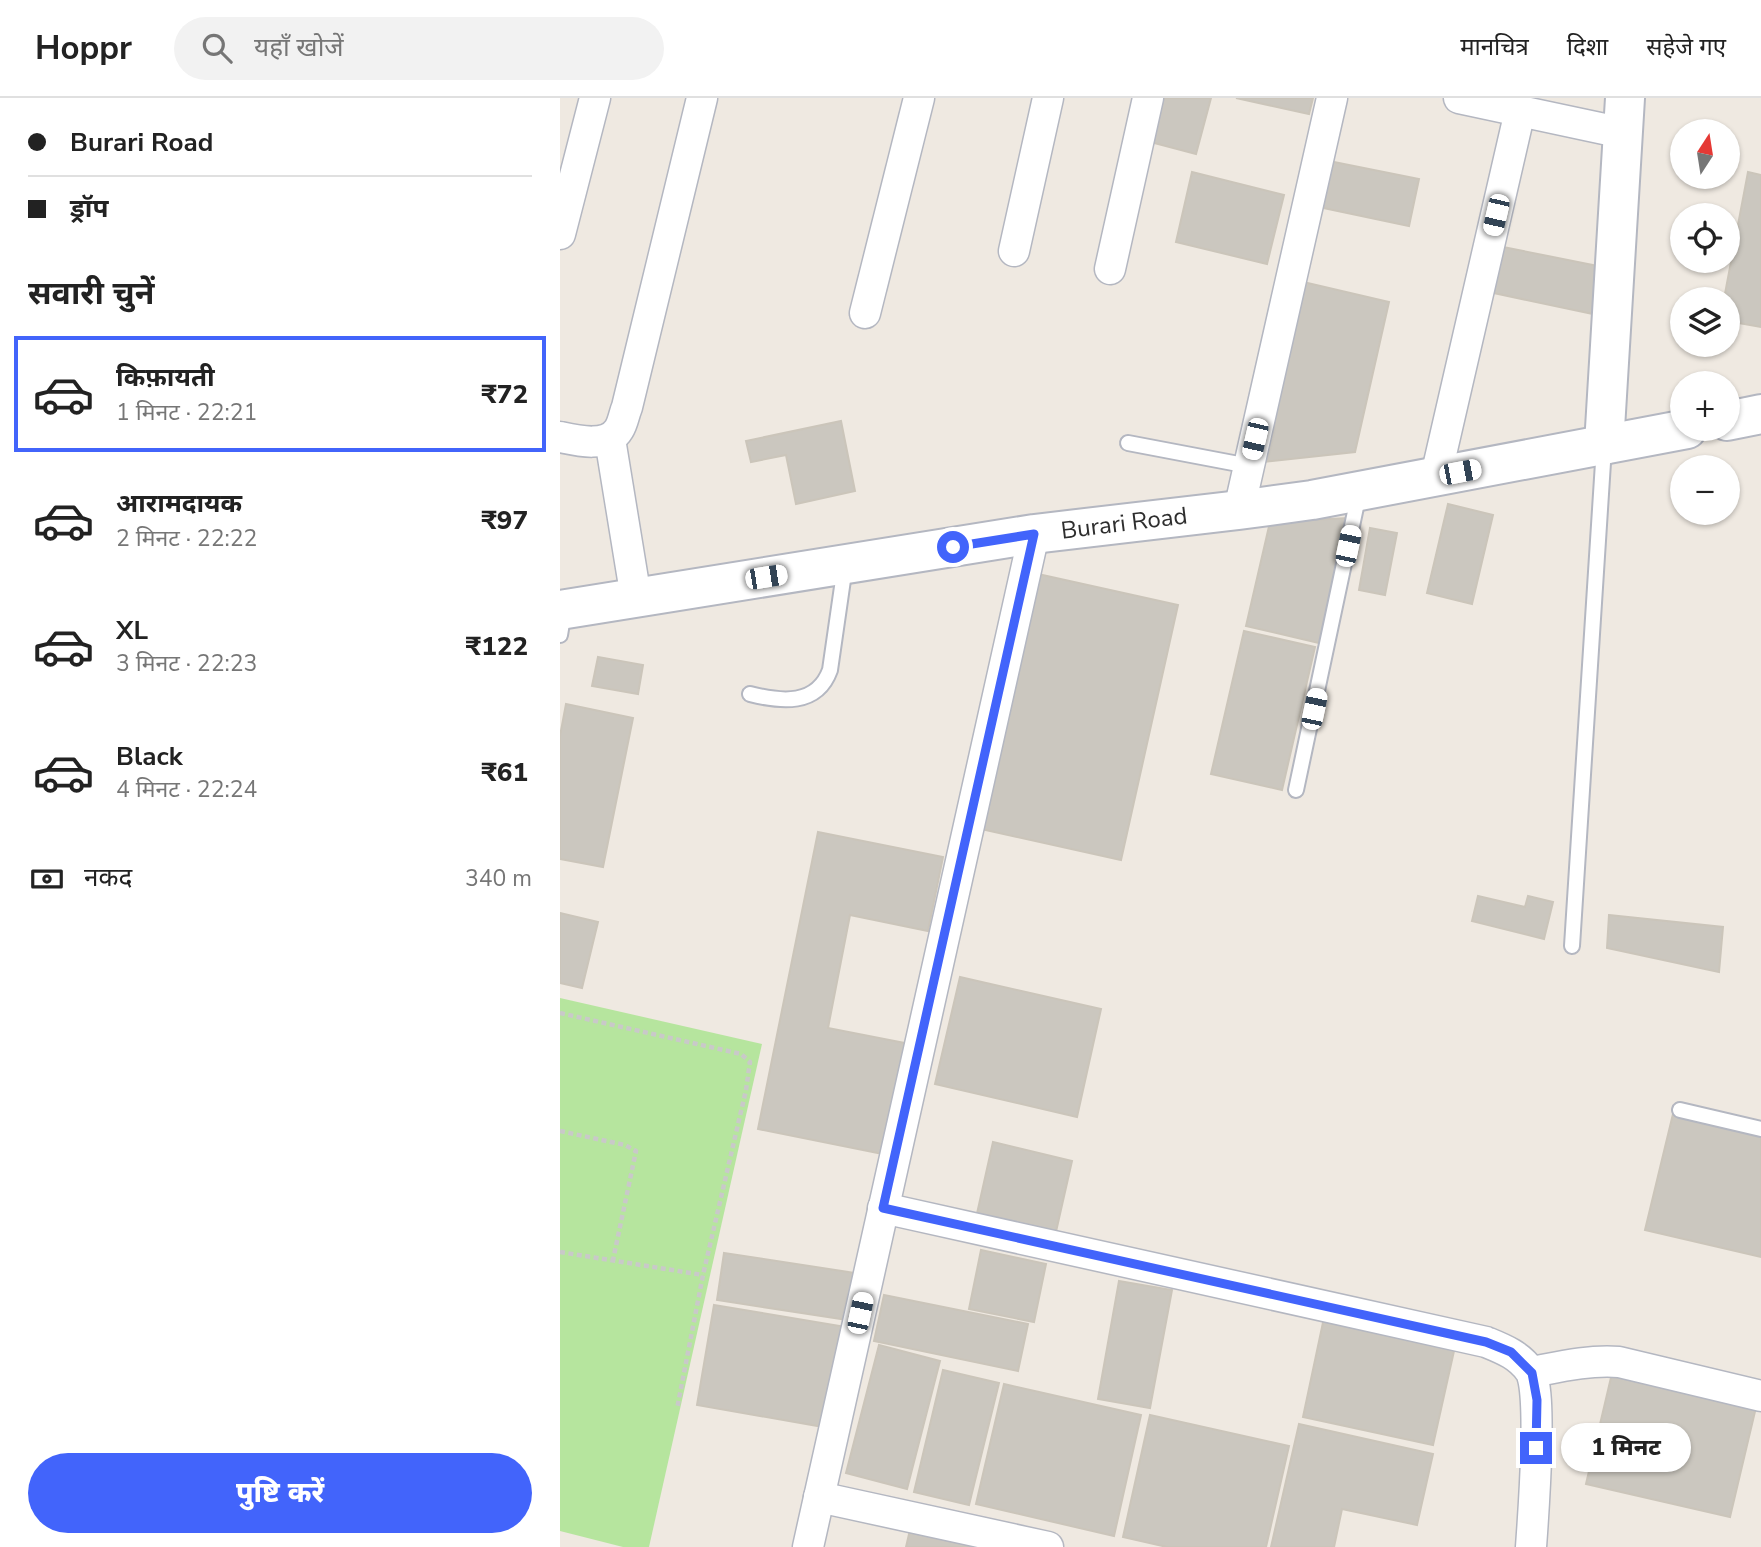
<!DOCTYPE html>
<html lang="hi">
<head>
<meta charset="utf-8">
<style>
	:root { --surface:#fff; --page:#f2f2f2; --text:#222; --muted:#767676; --line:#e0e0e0; --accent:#4264fb }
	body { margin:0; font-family:"Nunito Sans","Noto Sans Devanagari",sans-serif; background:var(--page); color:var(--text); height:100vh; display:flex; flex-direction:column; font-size:26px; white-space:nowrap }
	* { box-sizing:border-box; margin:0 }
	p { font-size:23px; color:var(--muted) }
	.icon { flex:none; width:38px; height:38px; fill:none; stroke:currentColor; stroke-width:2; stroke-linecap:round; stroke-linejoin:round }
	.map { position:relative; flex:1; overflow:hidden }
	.side { display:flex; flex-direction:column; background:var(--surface); width:560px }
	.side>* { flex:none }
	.top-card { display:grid; align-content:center; height:154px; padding:0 28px; background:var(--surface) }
	.needle { width:46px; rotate:12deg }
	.fabs { position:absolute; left:1110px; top:21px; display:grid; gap:14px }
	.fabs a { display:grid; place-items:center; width:70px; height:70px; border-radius:50%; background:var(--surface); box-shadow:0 2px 5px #0004; font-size:35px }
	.end { position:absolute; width:32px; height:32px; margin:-16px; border:9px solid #4264fb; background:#fff; box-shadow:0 0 0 4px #fff }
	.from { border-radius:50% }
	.bubble { position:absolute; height:49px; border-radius:24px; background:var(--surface); box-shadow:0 2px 5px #0004; font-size:23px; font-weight:800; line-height:49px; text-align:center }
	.car { position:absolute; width:21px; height:42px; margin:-21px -10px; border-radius:9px; box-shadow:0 0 5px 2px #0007; background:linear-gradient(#fff 24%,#345 0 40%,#fff 0 76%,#345 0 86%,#fff 0) }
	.top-card b { display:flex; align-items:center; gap:24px; height:66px; font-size:26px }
	.top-card b+b { border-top:2px solid var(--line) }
	.top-card i { width:18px; height:18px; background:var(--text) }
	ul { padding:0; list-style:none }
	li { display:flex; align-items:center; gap:21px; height:116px; margin:0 14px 10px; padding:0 14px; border:4px solid transparent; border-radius:0px }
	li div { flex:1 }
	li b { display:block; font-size:26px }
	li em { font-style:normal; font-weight:800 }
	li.active { border-color:var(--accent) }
	li>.icon { width:63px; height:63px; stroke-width:1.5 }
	h2 { padding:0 28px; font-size:32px; line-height:84px }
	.pay { display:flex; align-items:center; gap:18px; height:77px; padding:0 28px; font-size:26px }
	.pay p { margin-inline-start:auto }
	.cta { display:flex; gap:14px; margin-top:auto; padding:14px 28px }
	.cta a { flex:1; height:80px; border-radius:42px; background:var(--accent); color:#fff; font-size:28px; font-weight:800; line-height:80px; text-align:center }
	header { display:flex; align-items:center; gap:42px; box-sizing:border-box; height:98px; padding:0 35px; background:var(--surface); border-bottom:2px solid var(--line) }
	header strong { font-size:33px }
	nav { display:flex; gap:38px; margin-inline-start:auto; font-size:24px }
	.search { width:490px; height:63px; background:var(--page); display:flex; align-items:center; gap:18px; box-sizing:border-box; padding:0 24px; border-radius:38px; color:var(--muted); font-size:26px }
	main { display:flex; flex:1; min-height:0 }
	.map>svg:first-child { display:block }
</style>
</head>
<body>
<header>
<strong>Hoppr</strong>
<div class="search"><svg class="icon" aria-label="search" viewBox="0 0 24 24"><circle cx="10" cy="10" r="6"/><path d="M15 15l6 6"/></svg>यहाँ खोजें</div>
<nav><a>मानचित्र</a><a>दिशा</a><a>सहेजे गए</a></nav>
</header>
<main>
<section class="side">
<div class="top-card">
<b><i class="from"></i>Burari Road</b>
<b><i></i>ड्रॉप</b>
</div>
<h2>सवारी चुनें</h2>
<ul>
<li class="active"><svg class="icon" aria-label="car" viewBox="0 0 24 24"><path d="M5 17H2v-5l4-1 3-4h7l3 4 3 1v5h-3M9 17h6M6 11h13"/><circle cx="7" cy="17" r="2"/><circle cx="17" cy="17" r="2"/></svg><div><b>किफ़ायती</b><p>1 मिनट · 22:21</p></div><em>₹72</em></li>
<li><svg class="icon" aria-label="car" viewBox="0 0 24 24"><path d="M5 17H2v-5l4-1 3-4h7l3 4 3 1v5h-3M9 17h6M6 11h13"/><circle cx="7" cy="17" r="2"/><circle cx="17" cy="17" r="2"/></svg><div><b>आरामदायक</b><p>2 मिनट · 22:22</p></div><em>₹97</em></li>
<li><svg class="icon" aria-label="car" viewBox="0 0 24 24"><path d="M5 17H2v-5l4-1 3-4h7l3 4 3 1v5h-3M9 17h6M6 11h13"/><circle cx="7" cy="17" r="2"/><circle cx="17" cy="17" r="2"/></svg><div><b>XL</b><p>3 मिनट · 22:23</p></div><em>₹122</em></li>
<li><svg class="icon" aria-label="car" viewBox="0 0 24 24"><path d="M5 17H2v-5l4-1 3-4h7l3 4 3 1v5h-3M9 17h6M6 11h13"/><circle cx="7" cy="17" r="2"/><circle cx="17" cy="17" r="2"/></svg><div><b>Black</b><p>4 मिनट · 22:24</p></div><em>₹61</em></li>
</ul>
<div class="pay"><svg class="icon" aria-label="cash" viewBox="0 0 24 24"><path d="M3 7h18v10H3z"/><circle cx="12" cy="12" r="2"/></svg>नकद<p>340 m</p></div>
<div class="cta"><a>पुष्टि करें</a></div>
</section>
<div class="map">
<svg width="1201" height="1449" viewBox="0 0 1201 1449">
	<rect width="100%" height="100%" fill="#efe9e1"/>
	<path fill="#b6e59e" d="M0,900l202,46 -113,503h-26l-63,-16z"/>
	<g fill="#cbc7bf" stroke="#cbc5ba" stroke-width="2">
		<path d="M594,0h57l-15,56 -53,-14z"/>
		<path d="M676,0h77l-4,16z"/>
		<path d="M759,61l100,20 -10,47 -100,-21z"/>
		<path d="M632,74l92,23 -17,69 -91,-22z"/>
		<path d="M1188,74l13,3v152l-34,-6v-22h-3z"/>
		<path d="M933,147l110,22 -10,47 -109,-23z"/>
		<path d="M739,183l90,21 -34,150 -93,10z"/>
		<path d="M281,323l14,70 -59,13 -10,-49 -35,7 -5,-21z"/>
		<path d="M888,406l45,11 -21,89 -45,-11z"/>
		<path d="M788,420l-29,125 -73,-17 24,-104z"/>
		<path d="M810,430l27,5 -12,62 -26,-5z"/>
		<path d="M478,476l140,31 -57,255 -140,-31z"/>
		<path d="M684,533l71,16 -33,143 -71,-16z"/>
		<path d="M38,559l45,8 -5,29 -46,-8z"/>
		<path d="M6,606l67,14 -30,149 -43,-8v-123z"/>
		<path d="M258,734l125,25 -15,74 -78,-16 -22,113 77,15 -22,111 -125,-25z"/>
		<path d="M918,798l47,11 3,-11 25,6 -9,37 -72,-18z"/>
		<path d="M0,815l38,9 -16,66 -22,-5z"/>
		<path d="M1049,817l114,12 -4,45 -112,-24z"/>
		<path d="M400,879l141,32 -24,108 -142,-33z"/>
		<path d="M1113,1016l88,21v122l-116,-27z"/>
		<path d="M433,1044l79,19 -17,75 -79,-18z"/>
		<path d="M421,1152l65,14 -12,58 -65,-13z"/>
		<path d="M164,1155l131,20 -7,47 -131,-20z"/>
		<path d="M559,1183l53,9 -22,118 -52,-9z"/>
		<path d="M324,1197l144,29 -10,47 -144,-30z"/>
		<path d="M154,1207l132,22 -17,101 -132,-23z"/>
		<path d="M765,1215l131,29 -23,103 -130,-28z"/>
		<path d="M319,1247l61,16 -33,128 -61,-16z"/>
		<path d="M1053,1271l144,34 -27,114 -144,-33z"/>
		<path d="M383,1272l56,13 -30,122 -55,-13z"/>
		<path d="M444,1286l137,31 -27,121 -138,-32z"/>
		<path d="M590,1317l139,31 -23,101h-99l-44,-10z"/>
		<path d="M739,1326l134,30 -16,71 -75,-16 -8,38h-63z"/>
		<path d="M350,1432l60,12 -1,5h-63z"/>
	</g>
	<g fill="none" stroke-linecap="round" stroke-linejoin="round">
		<defs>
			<g id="lane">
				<path d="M568,345l121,23"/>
				<path d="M0,537l4,-24"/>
				<path d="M190,596c31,8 67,12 80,-24l15,-104"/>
				<path d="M736,692l63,-297"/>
				<path d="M1012,848l32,-499"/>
				<path d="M1120,1012l81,19"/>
			</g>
			<g id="street">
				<path d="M899,0l164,35"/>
				<path d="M0,136l35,-136"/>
				<path d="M454,153l34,-153"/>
				<path d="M550,171l38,-171"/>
				<path d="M305,215l54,-215"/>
				<path d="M0,339c18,4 48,11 59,-8 4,-6 5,-15 8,-22l75,-309"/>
				<path d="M50,341l26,159"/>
				<path d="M876,378l84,-365"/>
				<path d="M679,412l93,-412"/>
				<path d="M323,1110l603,134c17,7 33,13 44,29 13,17 3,148 1,176"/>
				<path d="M972,1274c31,-6 56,-12 87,-10l142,34"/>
				<path d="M259,1399l229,50"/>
				<path d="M248,1449l226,-1013"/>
			</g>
			<g id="secondary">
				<path d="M1167,323l34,-7"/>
				<path d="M1044,347l21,-347"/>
				<path d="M0,512l474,-76 205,-24 73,-10 375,-71"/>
			</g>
		</defs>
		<use href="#lane" stroke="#b4b7c1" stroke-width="18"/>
		<use href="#street" stroke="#b4b7c1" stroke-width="33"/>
		<use href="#secondary" stroke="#b4b7c1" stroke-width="42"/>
		<g stroke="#c9c9c9" stroke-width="4.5" stroke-dasharray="5 3.5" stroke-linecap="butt">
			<path d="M0,915l181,41 9,8 -4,28 -43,185 -26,134"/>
			<path d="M0,1033l65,14 11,6 -23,109"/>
			<path d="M0,1154l143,23"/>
		</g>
		<use href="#lane" stroke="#fff" stroke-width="14"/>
		<use href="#street" stroke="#fff" stroke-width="30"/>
		<use href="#secondary" stroke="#fff" stroke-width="38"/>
	</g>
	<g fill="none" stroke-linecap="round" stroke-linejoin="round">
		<path stroke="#4264fb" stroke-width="9" d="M393,449l81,-13 -151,674 603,134 25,10 21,21 5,27 -1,48"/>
	</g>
	<g text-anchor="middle" stroke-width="7" stroke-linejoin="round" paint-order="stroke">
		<g font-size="24" fill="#2e2e2e" stroke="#fff">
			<text transform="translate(564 425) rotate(-7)" y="8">Burari Road</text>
		</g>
	</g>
</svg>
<div class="fabs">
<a><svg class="needle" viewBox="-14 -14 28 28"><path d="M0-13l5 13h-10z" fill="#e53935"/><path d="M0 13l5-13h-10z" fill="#767676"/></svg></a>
<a><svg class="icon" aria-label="locate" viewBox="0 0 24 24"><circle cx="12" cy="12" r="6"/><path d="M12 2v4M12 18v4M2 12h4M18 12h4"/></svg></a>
<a><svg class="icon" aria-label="layers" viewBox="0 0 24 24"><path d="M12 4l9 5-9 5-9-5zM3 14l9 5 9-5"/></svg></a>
<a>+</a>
<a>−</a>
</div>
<i class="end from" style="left:393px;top:449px"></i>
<i class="end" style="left:976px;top:1350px"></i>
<div class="bubble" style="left:1001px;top:1325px;width:130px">1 मिनट</div>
<i class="car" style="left:936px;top:117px;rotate:193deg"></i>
<i class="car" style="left:695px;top:341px;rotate:193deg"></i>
<i class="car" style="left:900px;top:374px;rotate:79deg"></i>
<i class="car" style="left:788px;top:448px;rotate:12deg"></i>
<i class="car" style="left:206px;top:479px;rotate:81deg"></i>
<i class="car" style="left:754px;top:611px;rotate:12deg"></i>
<i class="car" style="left:300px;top:1215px;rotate:12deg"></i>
</div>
</main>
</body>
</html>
